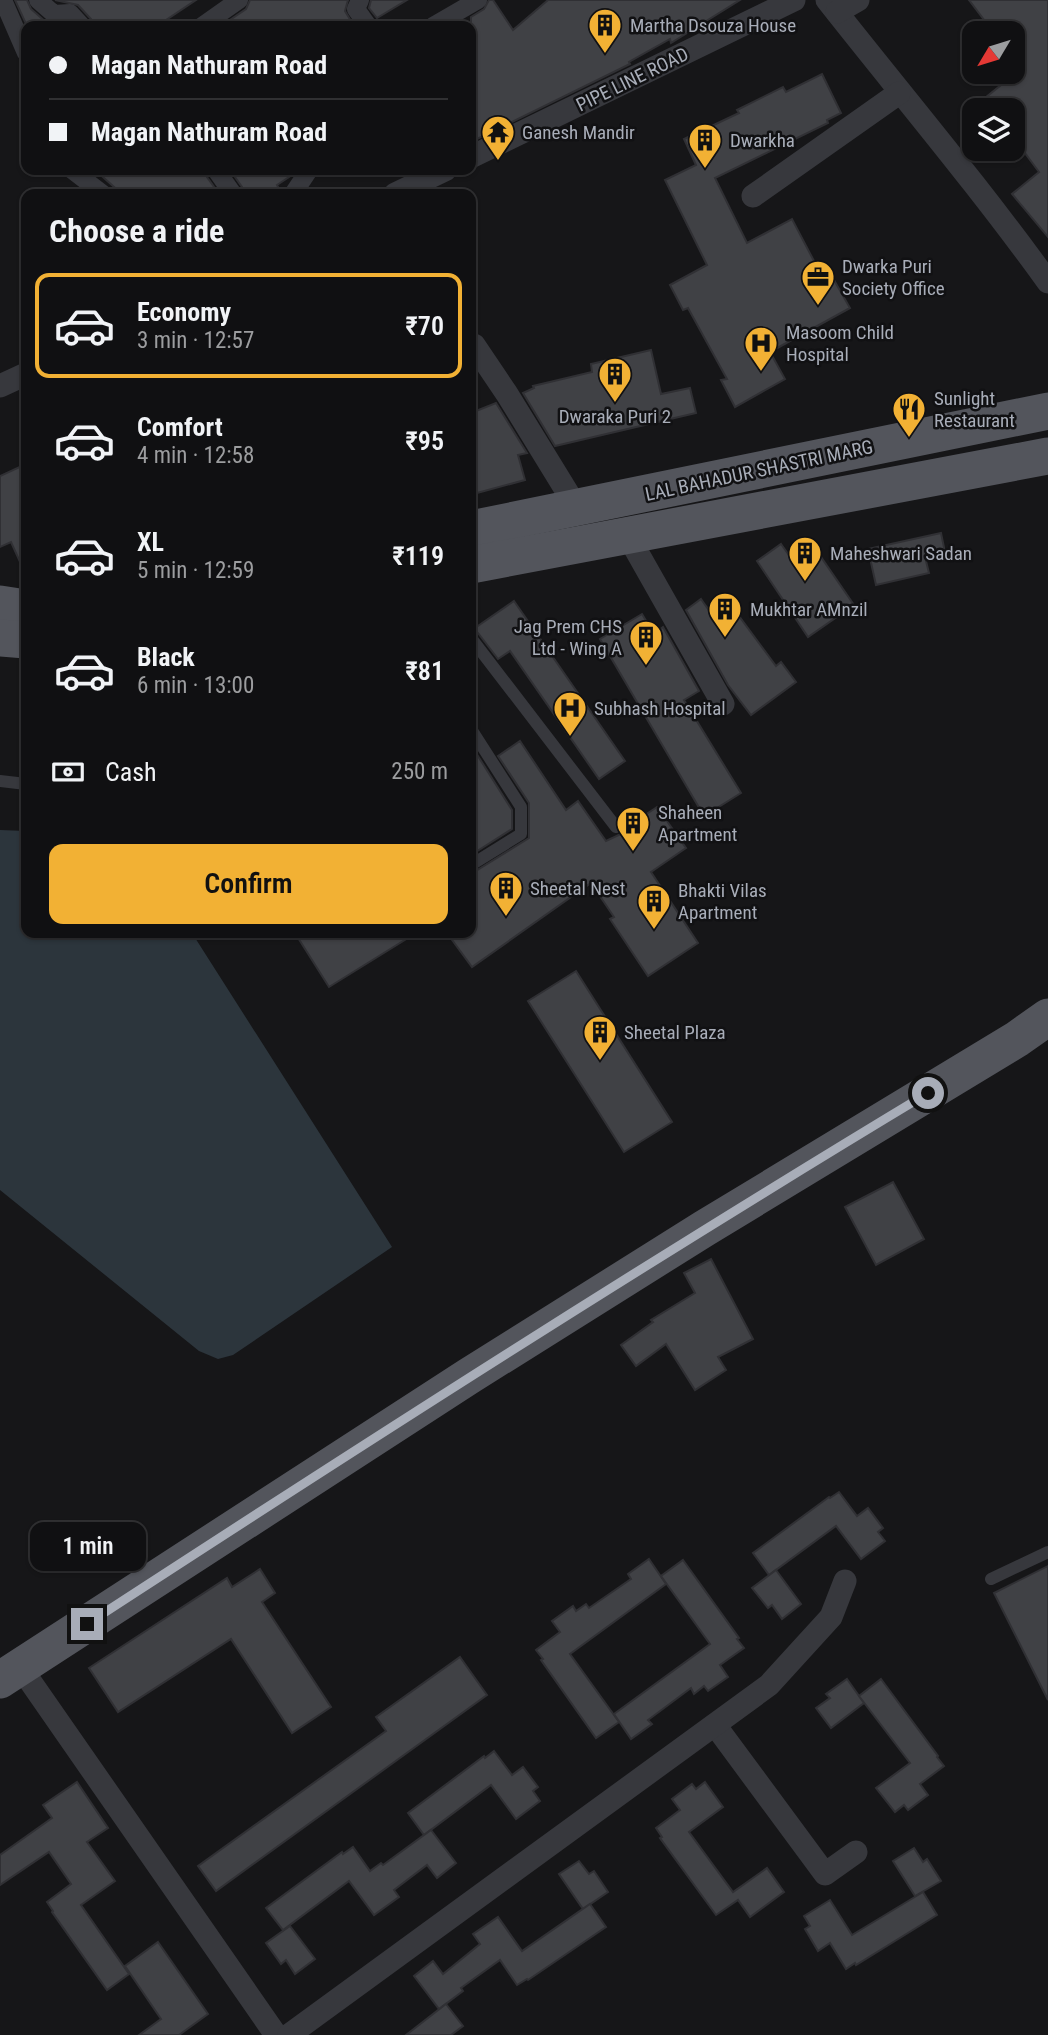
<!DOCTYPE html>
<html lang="en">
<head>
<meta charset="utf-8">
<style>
	:root { --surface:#101012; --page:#19191b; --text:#f1f3f6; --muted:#9c9d9f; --line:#303032; --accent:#f2b134 }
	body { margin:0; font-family:"Roboto Condensed",sans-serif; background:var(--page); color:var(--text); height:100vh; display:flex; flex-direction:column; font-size:26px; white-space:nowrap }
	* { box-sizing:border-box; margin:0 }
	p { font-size:23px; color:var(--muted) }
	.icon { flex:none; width:38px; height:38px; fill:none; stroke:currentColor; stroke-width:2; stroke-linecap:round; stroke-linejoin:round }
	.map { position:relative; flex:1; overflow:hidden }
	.sheet { position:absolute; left:21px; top:189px; width:455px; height:749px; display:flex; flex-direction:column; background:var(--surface); border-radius:14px; box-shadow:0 2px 5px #0004,0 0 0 2px var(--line) }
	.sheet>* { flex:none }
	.banner { position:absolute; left:21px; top:21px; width:455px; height:154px; border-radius:14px; box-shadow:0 2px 5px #0004,0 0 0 2px var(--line); display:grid; align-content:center; height:154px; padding:0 28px; background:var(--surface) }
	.needle { width:46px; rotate:232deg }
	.controls { position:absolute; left:962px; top:21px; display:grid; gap:14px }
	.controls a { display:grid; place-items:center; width:63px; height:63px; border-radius:14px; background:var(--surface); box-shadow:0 2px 5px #0004,0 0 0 2px var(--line); font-size:35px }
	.end { position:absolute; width:32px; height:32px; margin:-16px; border:9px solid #a8adb8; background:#111; box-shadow:0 0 0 4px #111 }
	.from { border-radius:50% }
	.bubble { position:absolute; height:49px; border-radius:14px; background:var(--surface); box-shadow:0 2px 5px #0004,0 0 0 2px var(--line); font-size:23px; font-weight:600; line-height:49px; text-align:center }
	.banner b { display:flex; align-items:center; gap:24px; height:66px; font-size:26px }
	.banner b+b { border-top:2px solid var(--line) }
	.banner i { width:18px; height:18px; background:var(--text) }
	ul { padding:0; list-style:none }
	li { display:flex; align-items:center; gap:21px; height:105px; margin:0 14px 10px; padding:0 14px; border:4px solid transparent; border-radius:14px }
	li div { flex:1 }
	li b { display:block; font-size:26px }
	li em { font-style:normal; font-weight:600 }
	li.on { border-color:var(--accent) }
	li>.icon { width:63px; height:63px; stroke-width:1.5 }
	h2 { padding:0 28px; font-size:32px; line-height:84px }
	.pay { display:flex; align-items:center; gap:18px; height:77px; padding:0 28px; font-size:26px }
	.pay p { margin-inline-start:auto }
	.button { display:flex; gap:14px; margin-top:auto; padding:14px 28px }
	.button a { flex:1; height:80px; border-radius:14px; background:var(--accent); color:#111; font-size:28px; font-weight:600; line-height:80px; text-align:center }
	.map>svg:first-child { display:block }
</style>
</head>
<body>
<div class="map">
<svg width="1048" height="2035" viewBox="0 0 1048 2035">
	<rect width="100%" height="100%" fill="#161618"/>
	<path fill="#2c353c" d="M0,830l26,1v102h166l200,314 -159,108 -15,4 -19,-8 -199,-161z"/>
	<g fill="#404145" stroke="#303034" stroke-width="2">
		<path d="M15,0h12l4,9 16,14 20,3h-40z"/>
		<path d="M55,0h141l-39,26h-64l-2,-7 -13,-14z"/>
		<path d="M250,0h98l-3,11 9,15h-133l25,-17z"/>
		<path d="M371,0h36l-30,18 -8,-10z"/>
		<path d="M489,0h4l20,30 35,-30h192l-69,43 -1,-4 -41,23 1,2 -159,78v-125l13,-8z"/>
		<path d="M969,0h79v237l-36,-43 27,-22 -26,-35v-27h-19l-9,-12 16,-13 -3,-4 12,-9h14l-11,-14v-25h-19z"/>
		<path d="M822,74l19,39 -14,7 1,3 -113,55 32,65 45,-24 34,65 8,-4 16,28 -80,44 15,27 -50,28 -14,-27 6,-1 -39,-71 -5,2 -13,-25 37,-20 -42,-85 31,-15 -12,-26 55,-26 -2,-3 46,-23 3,5z"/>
		<path d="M95,170h110l2,7 12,17h-97z"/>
		<path d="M230,170h65l-3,5 -15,10 5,9h-38l-2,-7z"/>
		<path d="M651,350l10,44 29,-6 6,25 -141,33 -32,-53 11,-5 -1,-2 59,-14 -1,-8z"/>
		<path d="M496,403l31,50 -9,2 7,25 -48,13 -6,-22v-58z"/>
		<path d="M26,464v111l-15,-33 -11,5v-71z"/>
		<path d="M941,533l5,24 -20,4 3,12 -53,12 -8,-36z"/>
		<path d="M781,544l10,14 21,-14 42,61 -46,32 -51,-76z"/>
		<path d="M701,599l12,17 17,-12 46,62 5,-4 15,20 -45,33 -23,-30 -42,-75z"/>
		<path d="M514,601l111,160 -26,18 -89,-128 -12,8 -20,-26 -6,-3z"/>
		<path d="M642,614l12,20 9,-7 36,64 -15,9 57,93 -37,23 -104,-177z"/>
		<path d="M520,741l46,69 12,-9 28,40 15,-7 3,-5 33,-22 29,41 -35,24 47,71 -50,33 -38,-57 4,-2 -23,-34 -119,84 -25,-34h24v-59l58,-36v-35l-31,-47z"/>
		<path d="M471,745l41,65v19l-41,26z"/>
		<path d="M295,933h121l-87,54z"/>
		<path d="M576,971l96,151 -48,30 -96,-151z"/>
		<path d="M893,1182l31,57 -48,26 -31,-58z"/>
		<path d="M711,1259l42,80 -35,18 8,13 -31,20 -29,-46 -30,22 -15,-21 32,-23 -2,-2 44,-27 -11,-20z"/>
		<path d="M839,1492l18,24 11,-8 15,20 -5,4 7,9 -24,18 -25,-33 -67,49 -16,-22 76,-56 1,1z"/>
		<path d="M649,1559l17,25 -96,70 49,68 -23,16 -55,-78 2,-1 -7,-9 24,-18 -8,-11 21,-15 3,5 10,-7 3,4 42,-29 -3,-5z"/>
		<path d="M683,1560l56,78 -2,1 7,9 -24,17 8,12 -20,14 -4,-5 -10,8 -3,-6 -43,32 4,4 -21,15 -17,-25 96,-70 -49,-68z"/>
		<path d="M1048,1566v134l-54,-107z"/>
		<path d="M260,1569l15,24 -13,9 69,105 -39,26 -61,-94 -113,73 -29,-44 138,-90 5,9z"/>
		<path d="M776,1570l25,34 -19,15 -10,-14 -4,3 -16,-20z"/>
		<path d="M460,1657l27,38 -271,196 -18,-25 188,-135 -10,-14z"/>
		<path d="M847,1679l17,24 -33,25 -15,-20 14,-10 -4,-4z"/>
		<path d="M881,1679l57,77 -1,1 7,9 -24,18 8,11 -20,15 -4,-5 -9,7 -19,-24 34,-25 -51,-67z"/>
		<path d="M494,1751l18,24 11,-8 15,20 -5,4 7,10 -24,18 -25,-34 -67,50 -16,-22 76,-57 1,2z"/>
		<path d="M77,1782l31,46 -21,14 28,39 -34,24 48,69 -22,16 -55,-78 1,-1 -6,-9 24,-18 -22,-32 -49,33v-30l52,-37 -9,-13z"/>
		<path d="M705,1782l18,25 -34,25 44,60 34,-24 17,24 -34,25 -12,-17 -22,15 -56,-77 2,-1 -6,-9 24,-18 -8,-11 20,-15 4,5z"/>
		<path d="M431,1830l25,33 -19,15 -10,-13 -33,25 5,7 -25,18 -25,-34 -66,49 -17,-22 76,-56 1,2 10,-7 17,24 11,-8 2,2z"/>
		<path d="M914,1848l9,14 4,-3 14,22 -26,15 -22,-35z"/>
		<path d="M579,1861l10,13 5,-3 14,21 -25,17 -24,-35z"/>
		<path d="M923,1892l14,23 -81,50 -1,-2 -9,6 -16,-26 -12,8 -13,-22 5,-3 -6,-10 26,-16 22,35z"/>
		<path d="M590,1904l16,23 -78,53 -1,-1 -10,6 -17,-25 -39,28 2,3 -24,18 -25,-33 19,-15 10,13 37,-30 -7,-10 25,-17 24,34z"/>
		<path d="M290,1926l25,33 -20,15 -9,-14 -5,4 -15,-21z"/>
		<path d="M158,1942l50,72 -29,21h-40l22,-16 -36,-53z"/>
		<path d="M446,2004l17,22 -12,9h-45z"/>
	</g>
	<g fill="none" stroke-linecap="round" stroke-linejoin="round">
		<g stroke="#37383d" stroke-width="12">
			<path d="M471,638l145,189"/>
			<path d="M471,729l50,78v27l-50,31"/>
			<path d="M0,781l26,3"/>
			<path d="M991,1579l57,-27"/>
		</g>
		<g stroke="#37383d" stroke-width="18">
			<path d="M3,0l23,53"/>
			<path d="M38,0l16,14 16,-1 12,13"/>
			<path d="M360,0l-4,9 12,17"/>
			<path d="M202,26l37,-26"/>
			<path d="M433,26l45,-26"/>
			<path d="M72,170l31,24"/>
			<path d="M216,170l17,24"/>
			<path d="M293,194l16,-24"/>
		</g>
		<g stroke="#37383d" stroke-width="23">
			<path d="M827,0c74,94 151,185 221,282"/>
			<path d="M837,12l21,-12"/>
			<path d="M471,157l323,-157"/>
			<path d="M395,194l50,-24"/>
			<path d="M753,196l146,-103"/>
			<path d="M474,345l33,49 70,114"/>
			<path d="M0,386l26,-12"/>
			<path d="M628,536l95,168"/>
			<path d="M21,1668l255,367"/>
			<path d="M715,1725l110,149 31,-22"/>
			<path d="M289,2035l480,-350 62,-68 14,-36"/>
		</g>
		<g stroke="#53555c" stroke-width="37">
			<path d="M471,529l577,-118"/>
			<path d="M471,565l577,-109"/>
			<path d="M0,604l26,4"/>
			<path d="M0,638l26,2"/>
			<path d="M0,1680l469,-304 236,-148 312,-189 31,-22"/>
		</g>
	</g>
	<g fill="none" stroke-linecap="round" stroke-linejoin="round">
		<path stroke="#a8adb8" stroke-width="9" d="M87,1624c278,-181 557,-360 841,-531"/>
	</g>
	<defs>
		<symbol id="building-pin" viewBox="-11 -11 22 30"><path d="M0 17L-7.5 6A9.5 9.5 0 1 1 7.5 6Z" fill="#f2b134" stroke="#111113"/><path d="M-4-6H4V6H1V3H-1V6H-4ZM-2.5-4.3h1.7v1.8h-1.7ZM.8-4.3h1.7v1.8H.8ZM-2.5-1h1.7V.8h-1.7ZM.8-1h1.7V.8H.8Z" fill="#111"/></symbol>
		<symbol id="temple-pin" viewBox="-11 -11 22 30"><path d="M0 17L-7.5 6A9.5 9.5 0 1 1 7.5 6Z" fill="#f2b134" stroke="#111113"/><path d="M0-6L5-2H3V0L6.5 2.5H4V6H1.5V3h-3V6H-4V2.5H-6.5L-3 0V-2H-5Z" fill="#111"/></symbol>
		<symbol id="office-pin" viewBox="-11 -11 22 30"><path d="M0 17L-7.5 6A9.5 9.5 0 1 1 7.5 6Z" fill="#f2b134" stroke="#111113"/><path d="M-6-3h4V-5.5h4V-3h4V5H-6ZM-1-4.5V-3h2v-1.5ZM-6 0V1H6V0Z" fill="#111"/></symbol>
		<symbol id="hospital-pin" viewBox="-11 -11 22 30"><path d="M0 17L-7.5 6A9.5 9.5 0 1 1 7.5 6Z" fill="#f2b134" stroke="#111113"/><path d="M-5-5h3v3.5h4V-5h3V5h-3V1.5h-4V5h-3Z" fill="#111"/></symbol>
		<symbol id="restaurant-pin" viewBox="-11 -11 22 30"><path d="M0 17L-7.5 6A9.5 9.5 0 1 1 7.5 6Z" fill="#f2b134" stroke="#111113"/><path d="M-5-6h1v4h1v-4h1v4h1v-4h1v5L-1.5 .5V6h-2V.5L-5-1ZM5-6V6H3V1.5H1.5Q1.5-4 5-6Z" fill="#111"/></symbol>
	</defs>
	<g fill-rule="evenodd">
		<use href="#building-pin" x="586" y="6" width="38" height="52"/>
		<use href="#temple-pin" x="479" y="113" width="38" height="52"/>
		<use href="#building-pin" x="686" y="121" width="38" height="52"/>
		<use href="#office-pin" x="799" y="258" width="38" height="52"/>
		<use href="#hospital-pin" x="742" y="324" width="38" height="52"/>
		<use href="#building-pin" x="596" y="355" width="38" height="52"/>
		<use href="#restaurant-pin" x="890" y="390" width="38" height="52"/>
		<use href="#building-pin" x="786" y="534" width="38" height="52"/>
		<use href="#building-pin" x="706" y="590" width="38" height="52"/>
		<use href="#building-pin" x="627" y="618" width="38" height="52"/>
		<use href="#hospital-pin" x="551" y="689" width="38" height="52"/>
		<use href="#building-pin" x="614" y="804" width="38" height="52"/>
		<use href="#building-pin" x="487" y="869" width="38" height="52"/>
		<use href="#building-pin" x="635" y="882" width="38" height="52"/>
		<use href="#building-pin" x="581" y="1013" width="38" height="52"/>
	</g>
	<g text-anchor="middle" stroke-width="5" stroke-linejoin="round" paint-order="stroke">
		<g font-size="19" fill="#a8adb8" stroke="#111113" text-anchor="start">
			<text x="630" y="32">Martha Dsouza House</text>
			<text x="522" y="139">Ganesh Mandir</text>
			<text x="730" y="147">Dwarkha</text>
			<text x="842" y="273">Dwarka Puri<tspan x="842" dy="22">Society Office</tspan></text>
			<text x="786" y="339">Masoom Child<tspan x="786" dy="22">Hospital</tspan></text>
			<text x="934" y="405">Sunlight<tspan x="934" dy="22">Restaurant</tspan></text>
			<text x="615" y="423" text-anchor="middle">Dwaraka Puri 2</text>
			<text x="830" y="560">Maheshwari Sadan</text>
			<text x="750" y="616">Mukhtar AMnzil</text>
			<text x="622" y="633" text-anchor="end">Jag Prem CHS<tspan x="622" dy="22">Ltd - Wing A</tspan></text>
			<text x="594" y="715">Subhash Hospital</text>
			<text x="658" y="819">Shaheen<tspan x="658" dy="22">Apartment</tspan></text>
			<text x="530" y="895">Sheetal Nest</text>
			<text x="678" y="897">Bhakti Vilas<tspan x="678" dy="22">Apartment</tspan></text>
			<text x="624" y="1039">Sheetal Plaza</text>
		</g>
		<g font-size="19" fill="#a8adb8" stroke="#111113">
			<text transform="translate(632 79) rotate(-26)" y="7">PIPE LINE ROAD</text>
			<text transform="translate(759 470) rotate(-12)" y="7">LAL BAHADUR SHASTRI MARG</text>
		</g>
	</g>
</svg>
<div class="controls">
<a><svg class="needle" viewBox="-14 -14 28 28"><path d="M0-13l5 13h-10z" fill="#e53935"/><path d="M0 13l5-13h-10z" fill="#9c9d9f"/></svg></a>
<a><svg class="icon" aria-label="layers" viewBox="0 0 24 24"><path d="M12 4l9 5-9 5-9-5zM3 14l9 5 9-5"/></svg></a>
</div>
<i class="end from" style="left:928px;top:1093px"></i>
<i class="end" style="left:87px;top:1624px"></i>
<div class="bubble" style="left:30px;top:1522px;width:116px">1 min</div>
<div class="banner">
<b><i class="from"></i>Magan Nathuram Road</b>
<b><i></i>Magan Nathuram Road</b>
</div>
<section class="sheet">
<h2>Choose a ride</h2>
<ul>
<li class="on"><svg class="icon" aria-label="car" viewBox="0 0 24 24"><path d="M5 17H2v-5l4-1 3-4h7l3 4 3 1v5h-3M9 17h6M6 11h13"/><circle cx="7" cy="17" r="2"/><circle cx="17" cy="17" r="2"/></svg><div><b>Economy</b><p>3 min · 12:57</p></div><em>₹70</em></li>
<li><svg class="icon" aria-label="car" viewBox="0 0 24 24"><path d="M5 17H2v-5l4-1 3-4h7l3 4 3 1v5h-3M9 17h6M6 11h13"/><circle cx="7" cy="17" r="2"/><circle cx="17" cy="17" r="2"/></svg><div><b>Comfort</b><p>4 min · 12:58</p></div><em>₹95</em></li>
<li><svg class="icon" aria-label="car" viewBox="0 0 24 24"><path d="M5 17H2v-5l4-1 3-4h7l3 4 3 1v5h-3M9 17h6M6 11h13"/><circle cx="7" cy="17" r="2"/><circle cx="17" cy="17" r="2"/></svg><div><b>XL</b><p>5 min · 12:59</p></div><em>₹119</em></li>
<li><svg class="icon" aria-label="car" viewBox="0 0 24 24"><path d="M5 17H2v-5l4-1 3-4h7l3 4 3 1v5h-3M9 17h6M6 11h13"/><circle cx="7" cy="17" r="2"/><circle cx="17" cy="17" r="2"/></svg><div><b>Black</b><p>6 min · 13:00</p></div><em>₹81</em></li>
</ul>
<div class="pay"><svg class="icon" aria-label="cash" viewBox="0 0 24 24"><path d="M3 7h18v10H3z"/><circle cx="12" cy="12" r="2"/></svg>Cash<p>250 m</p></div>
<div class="button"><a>Confirm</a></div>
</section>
</div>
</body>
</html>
